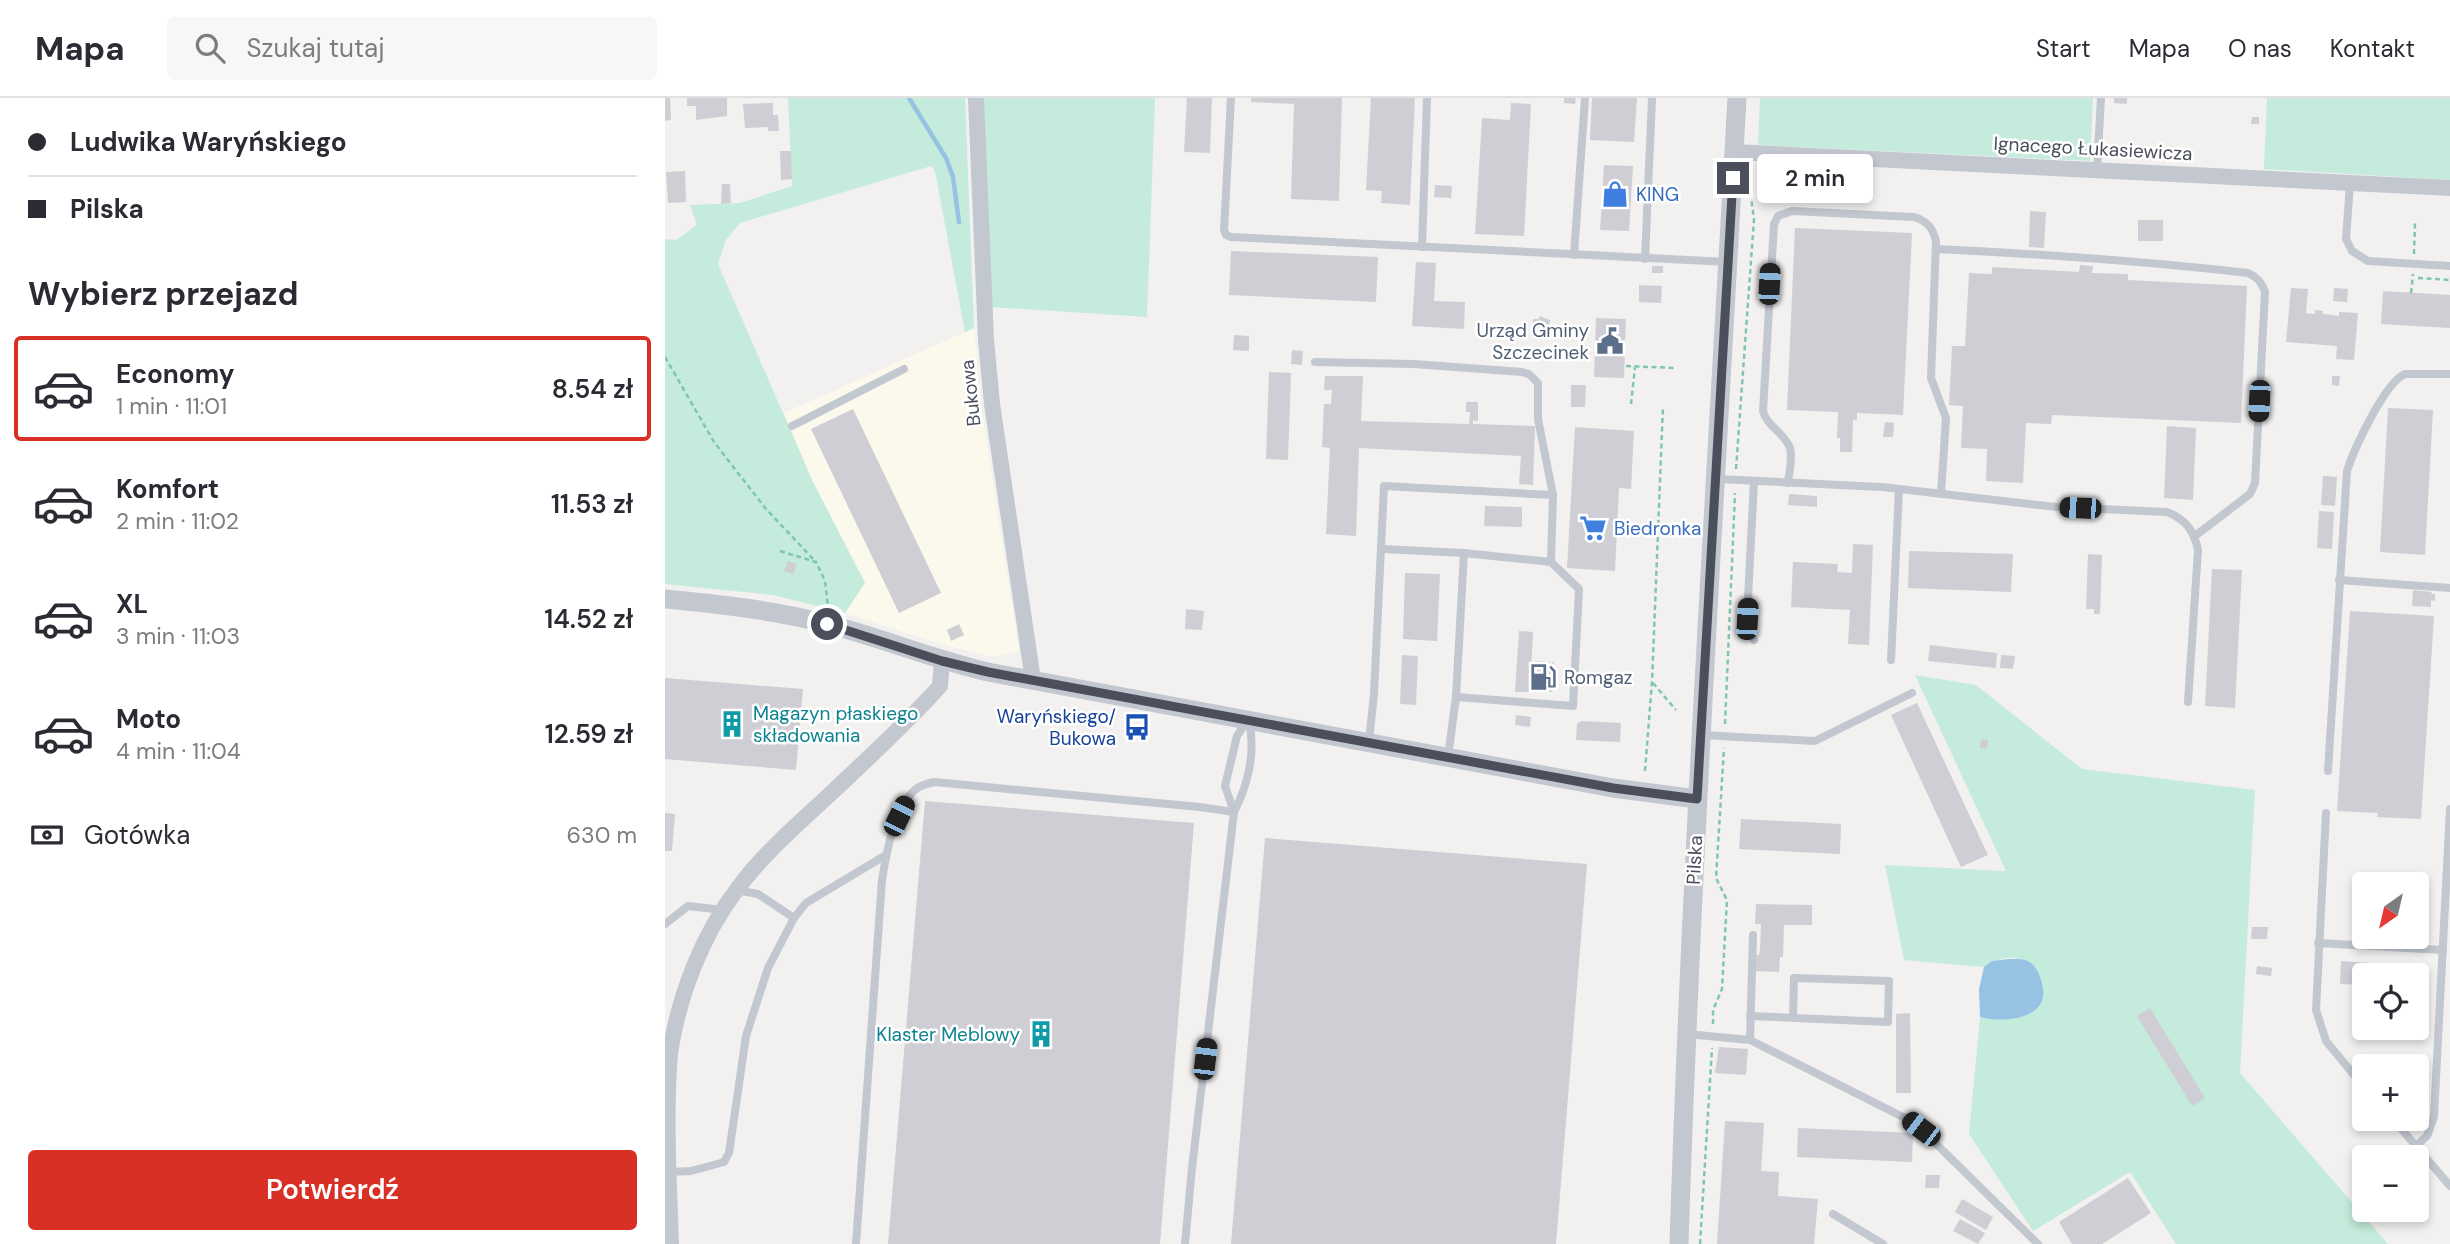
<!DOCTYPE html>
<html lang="pl">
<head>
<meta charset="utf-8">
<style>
	:root { --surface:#fff; --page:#f7f7f7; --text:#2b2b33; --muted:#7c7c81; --line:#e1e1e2; --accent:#d93025 }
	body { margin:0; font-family:"DM Sans",sans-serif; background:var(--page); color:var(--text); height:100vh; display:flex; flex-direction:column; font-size:26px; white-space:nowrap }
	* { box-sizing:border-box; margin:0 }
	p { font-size:23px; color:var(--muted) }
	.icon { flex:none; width:38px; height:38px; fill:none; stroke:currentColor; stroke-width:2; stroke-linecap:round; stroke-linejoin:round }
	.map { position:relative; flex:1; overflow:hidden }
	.details { display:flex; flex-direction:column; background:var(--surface); width:665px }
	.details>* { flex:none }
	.banner { display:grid; align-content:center; height:154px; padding:0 28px; background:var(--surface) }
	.needle { width:46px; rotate:214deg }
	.fabs { position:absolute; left:1687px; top:774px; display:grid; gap:14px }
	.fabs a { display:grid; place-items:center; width:77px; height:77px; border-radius:7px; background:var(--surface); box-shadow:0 4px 10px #0003; font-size:35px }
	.end { position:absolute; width:32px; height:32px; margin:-16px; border:9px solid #4a4f5b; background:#fff; box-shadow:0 0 0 4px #fff }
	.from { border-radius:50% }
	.bubble { position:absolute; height:49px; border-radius:7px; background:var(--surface); box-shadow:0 4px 10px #0003; font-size:23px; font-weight:600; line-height:49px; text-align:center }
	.car { position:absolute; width:21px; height:42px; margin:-21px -10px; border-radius:9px; box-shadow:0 0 5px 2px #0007; background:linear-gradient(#222 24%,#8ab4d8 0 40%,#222 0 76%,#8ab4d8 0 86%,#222 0) }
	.banner b { display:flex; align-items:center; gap:24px; height:66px; font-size:26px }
	.banner b+b { border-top:2px solid var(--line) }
	.banner i { width:18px; height:18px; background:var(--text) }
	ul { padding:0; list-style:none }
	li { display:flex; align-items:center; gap:21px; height:105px; margin:0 14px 10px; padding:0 14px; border:4px solid transparent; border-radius:7px }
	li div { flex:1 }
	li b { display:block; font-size:26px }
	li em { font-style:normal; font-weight:600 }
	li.on { border-color:var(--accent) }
	li>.icon { width:63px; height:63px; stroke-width:1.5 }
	h2 { padding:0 28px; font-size:32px; line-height:84px }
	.pay { display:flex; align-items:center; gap:18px; height:77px; padding:0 28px; font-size:26px }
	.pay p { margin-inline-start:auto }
	.primary-button { display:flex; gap:14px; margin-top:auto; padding:14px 28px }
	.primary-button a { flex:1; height:80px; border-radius:7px; background:var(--accent); color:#fff; font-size:28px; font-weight:600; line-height:80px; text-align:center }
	header { display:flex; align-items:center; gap:42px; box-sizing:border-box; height:98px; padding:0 35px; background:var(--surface); border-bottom:2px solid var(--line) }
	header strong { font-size:33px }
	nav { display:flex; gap:38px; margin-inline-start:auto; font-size:24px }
	.search { width:490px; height:63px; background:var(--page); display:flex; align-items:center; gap:18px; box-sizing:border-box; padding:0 24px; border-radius:7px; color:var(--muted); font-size:26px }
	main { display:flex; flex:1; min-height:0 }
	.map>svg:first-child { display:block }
</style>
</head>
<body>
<header>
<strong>Mapa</strong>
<div class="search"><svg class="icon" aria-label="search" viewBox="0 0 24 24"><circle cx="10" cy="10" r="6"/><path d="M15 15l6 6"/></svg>Szukaj tutaj</div>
<nav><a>Start</a><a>Mapa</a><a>O nas</a><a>Kontakt</a></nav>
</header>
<main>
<section class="details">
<div class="banner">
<b><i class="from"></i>Ludwika Waryńskiego</b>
<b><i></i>Pilska</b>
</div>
<h2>Wybierz przejazd</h2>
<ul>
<li class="on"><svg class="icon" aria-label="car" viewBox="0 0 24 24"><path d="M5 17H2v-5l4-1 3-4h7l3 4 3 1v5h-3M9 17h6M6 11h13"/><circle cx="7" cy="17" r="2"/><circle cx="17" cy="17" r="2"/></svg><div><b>Economy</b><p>1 min · 11:01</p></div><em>8.54 zł</em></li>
<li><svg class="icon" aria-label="car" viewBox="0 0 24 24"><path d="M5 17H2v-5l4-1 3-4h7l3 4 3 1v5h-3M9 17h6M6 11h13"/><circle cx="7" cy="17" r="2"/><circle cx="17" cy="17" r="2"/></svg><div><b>Komfort</b><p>2 min · 11:02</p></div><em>11.53 zł</em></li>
<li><svg class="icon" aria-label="car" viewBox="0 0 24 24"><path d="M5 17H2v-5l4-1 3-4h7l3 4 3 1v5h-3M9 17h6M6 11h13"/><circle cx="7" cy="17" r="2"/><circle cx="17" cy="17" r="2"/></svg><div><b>XL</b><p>3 min · 11:03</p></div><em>14.52 zł</em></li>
<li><svg class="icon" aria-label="car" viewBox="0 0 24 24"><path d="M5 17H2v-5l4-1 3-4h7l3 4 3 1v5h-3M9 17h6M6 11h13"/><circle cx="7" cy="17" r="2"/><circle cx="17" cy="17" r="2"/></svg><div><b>Moto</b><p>4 min · 11:04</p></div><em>12.59 zł</em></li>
</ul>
<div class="pay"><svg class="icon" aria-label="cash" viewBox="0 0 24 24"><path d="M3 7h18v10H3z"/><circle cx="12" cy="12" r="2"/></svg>Gotówka<p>630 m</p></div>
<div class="primary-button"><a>Potwierdź</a></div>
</section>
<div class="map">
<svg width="1785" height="1146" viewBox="0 0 1785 1146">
	<rect width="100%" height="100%" fill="#f2f1f0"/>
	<path fill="#faf9ec" d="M309,230l7,77 38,246 -25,6 -57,-14 -92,-30 20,-31 -52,-100 -29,-69z"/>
	<g fill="#c4ebdb">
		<path d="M123,0h177l9,230 -9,4 -30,-161 -4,-5 -191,57 -14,17 -8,24 95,218 52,101 -20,30 -72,-18 -108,-11v-345l11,1 21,-15 -7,-20 50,-2 52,-17z"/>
		<path d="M318,0h172l-8,219 -156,-10z"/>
		<path d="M1095,0h333l-3,63 -332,-16z"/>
		<path d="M1602,0h183v82l-186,-11z"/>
		<path d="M1250,577l61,10 106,84 173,21 -15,283 148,171h-212l-46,-72 -97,59 -64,-97 11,-117c24,7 42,-2 62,-15 5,-37 -27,-57 -58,-35l-80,-7 -19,-95 121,6z"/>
	</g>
	<path fill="#96c2e3" d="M1344,861c7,0 16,-1 22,4 9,7 16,30 10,40 -10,18 -44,19 -61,14l-1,-28 5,-22 8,-6z"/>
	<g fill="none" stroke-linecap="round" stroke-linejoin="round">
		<path stroke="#96c2e3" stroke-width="4.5" d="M244,0l37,60 7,19 6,45"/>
	</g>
	<g fill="#ceced4">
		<path d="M0,0h5l1,22 -6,1z"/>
		<path d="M22,0h40v18l-31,4v-14h-9z"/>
		<path d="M522,0h25l-2,55 -26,-1z"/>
		<path d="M586,0h91l-3,103 -48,-2 3,-95 -43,-2z"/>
		<path d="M706,0h44l-5,107 -29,-2 1,-12 -16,-1z"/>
		<path d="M899,0h12l-1,6 -11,-1z"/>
		<path d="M927,0h45l-3,44 -44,-2z"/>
		<path d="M1449,0h13v6l-13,-1z"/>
		<path d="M108,5v12h5l1,16h-11v-4l-23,1 -2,-24z"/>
		<path d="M846,5l20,1 -7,132 -49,-2 7,-116 28,2z"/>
		<path d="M1587,19h7v7h-8z"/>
		<path d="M115,53h11l1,28 -11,1z"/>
		<path d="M939,67l29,1 -4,65 -29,-1z"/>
		<path d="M20,73l1,31 -18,1 -2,-31z"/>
		<path d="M57,86h8l1,19 -10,1z"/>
		<path d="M770,87l17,1 -1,12 -17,-1z"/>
		<path d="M1365,113l16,1 -2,36 -15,-1z"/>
		<rect x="1473" y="122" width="25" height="21"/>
		<path d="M1130,130l117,5 -9,182 -46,-2v7h-4l-1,32h-12v-14h-3l1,-26 -51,-2z"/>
		<path d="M566,153l147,6 -2,45 -147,-7z"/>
		<path d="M751,164l20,1 -2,38 31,1 -1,27 -52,-3z"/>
		<path d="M1415,167l13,1 -1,7 36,1v6l119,6 -6,137 -189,-8 -1,9 -25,-1 -3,60 -37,-2 1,-32 -26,-1 2,-42 -14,-1 3,-59h13l4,-73 23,1v-7l87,5z"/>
		<rect x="987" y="168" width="11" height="7"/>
		<path d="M974,187l23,1 -1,17 -22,-1z"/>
		<path d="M1626,190l17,1 -2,24 9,1v-4l8,1v3l16,2v-4l19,1 -4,47 -18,-1 1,-13 -51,-4z"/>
		<path d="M1669,190l14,1 -1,13 -14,-1z"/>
		<path d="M1718,193l67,4v33l-69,-4z"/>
		<path d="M875,218l10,4 -1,14 -17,-1 1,-14h6z"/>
		<path d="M931,220l30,1 -2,59 -30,-1z"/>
		<path d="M569,237l15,1v15l-16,-1z"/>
		<path d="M627,252l11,1 -1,14 -11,-1z"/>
		<path d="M604,274l22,1 -3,87 -22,-1z"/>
		<path d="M660,278h38l-2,45 108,3 1,-12h-4v-10h12v19l-5,-1v4l62,2 -2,59 -14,-1 2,-28 -162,-8 -3,88 -30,-2 4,-86 -8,-1 2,-43h7l1,-14h-8z"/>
		<path d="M1667,278h8l-1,10 -7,-1z"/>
		<path d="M906,287h15l-1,22h-14z"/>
		<path d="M1723,310l45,2 -8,145 -45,-3z"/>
		<path d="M188,311l88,184 -42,20 -88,-184z"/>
		<path d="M1220,324l9,1 -1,14h-10z"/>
		<path d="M1502,328l29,2 -3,72 -29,-2z"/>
		<path d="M910,329l59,4 -3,58 -12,-1 -4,83 -48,-3z"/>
		<path d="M1658,378l14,1 -2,29 -14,-1z"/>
		<path d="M1124,396l28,2v11l-29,-2z"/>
		<path d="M820,408l37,1v20l-38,-1z"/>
		<path d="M1654,413l15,1 -2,37 -15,-1z"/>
		<path d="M1188,446l20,1 -4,100 -21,-1 2,-34 -59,-3 2,-45 45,2 -1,8 15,1z"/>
		<path d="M1244,453l104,3 -2,38 -103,-4z"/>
		<path d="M1423,456l14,1 -2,59h-6v-5h-8z"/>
		<path d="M123,463l9,3 -4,10 -9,-3z"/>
		<path d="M1547,471l30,1 -7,138 -30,-2z"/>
		<path d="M740,475l35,1 -3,67 -34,-2z"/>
		<path d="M1748,492l19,2 -1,2h4v7l-4,-1v7l-19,-1z"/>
		<path d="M521,511l18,2 -2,19 -17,-1z"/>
		<path d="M1685,513l84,5 -13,203 -44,-2 1,-4 -41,-2z"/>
		<path d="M294,526l5,11 -13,6 -4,-11z"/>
		<path d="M854,533l14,1 -3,60h-15z"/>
		<path d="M1265,547l67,8 -1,15 -68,-7z"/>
		<path d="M737,557l16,1 -2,49 -16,-1z"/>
		<path d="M1336,557l14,1 -2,13 -13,-1z"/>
		<path d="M870,563l19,1 -2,30 -19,-1z"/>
		<path d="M0,580l138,11 -7,81 -131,-11z"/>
		<path d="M1252,605l71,152 -27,12 -70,-152z"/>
		<path d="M851,617l15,2 -1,10 -15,-2z"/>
		<path d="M916,623l40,2 -1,19 -44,-2 1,-16z"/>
		<path d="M1316,641l7,1 -1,9 -7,-1z"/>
		<path d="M260,703l269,22 -34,421h-272z"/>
		<path d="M0,715l10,1 -3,37h-7z"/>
		<path d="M1076,721l100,5 -1,30 -101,-5z"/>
		<path d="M600,740l322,26 -31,380h-325z"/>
		<path d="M1091,806l56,1v20h-28l-1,32h-3l-1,15 -24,-1 1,-16h3l1,-5 1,-26h-6z"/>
		<path d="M1587,829h16l-1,12h-16z"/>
		<path d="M1676,863l30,2 -1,12h-6v10l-24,-1z"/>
		<path d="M1592,868l15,2 -1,8 -15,-2z"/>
		<path d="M1485,910l55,90 -13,8 -55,-90z"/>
		<path d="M1245,915l1,80h-15v-79z"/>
		<path d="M1054,949l29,2 -2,26 -31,-2z"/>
		<path d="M1060,1023l39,2 -3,48 18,1 -1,24 40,3 -4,45h-97z"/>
		<path d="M1133,1030l115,5 -1,29 -115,-5z"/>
		<path d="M1261,1077h14l-1,13h-14z"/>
		<path d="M1463,1080l23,35 -49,31h-30l-13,-22z"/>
		<path d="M1297,1101l31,18 -7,13 -31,-18z"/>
		<path d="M1295,1121l25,14 -7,11 -25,-13z"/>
	</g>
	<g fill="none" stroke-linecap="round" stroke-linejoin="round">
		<g stroke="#7fc5b2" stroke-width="2.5" stroke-dasharray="5 3.5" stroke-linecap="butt">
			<path d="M1749,156l1,-32"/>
			<path d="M1753,180l32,2"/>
			<path d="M1746,195l2,-19"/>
			<path d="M0,259l49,85 52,67 50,53"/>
			<path d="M961,268l50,2"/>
			<path d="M966,306l4,-37"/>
			<path d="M1071,371l18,-250 -3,-22"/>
			<path d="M115,453l36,11 9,19 3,26"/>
			<path d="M988,585l23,27"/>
			<path d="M1060,626l10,-231"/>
			<path d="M980,673l7,-89 11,-276"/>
			<path d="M1048,926v-14l9,-21 5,-89 -11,-22 8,-130"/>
			<path d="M1035,1146l12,-196"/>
		</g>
		<g stroke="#c2c7d0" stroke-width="8">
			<path d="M566,0l-7,132 2,5 5,2 497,25"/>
			<path d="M1432,72l4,-72"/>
			<path d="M1685,85l-4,56 6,12 16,10 82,5"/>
			<path d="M757,149l5,-149"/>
			<path d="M1271,151c104,5 208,12 312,24 9,4 14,9 17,19l-10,191 -5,11 -55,42"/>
			<path d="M909,157l11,-157"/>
			<path d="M980,161l7,-161"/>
			<path d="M650,264l99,2 108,8 7,2 9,9v36l15,76 -2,67 28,27 -6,117 -117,-9"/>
			<path d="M127,328l112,-57"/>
			<path d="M1052,381l165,8 174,20 111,5c18,7 27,18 31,38l-10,152"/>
			<path d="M1089,383l-7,138 3,15 4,6"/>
			<path d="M1123,385c1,-11 5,-25 2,-35 -5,-15 -23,-21 -27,-37l11,-187 4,-8 14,-5 122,6c13,4 19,11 22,24l-5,137 15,40 -5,76"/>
			<path d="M717,451l82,4 87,9"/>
			<path d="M1674,482l111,8"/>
			<path d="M1226,562l8,-171"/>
			<path d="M1037,637l113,6 97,-48"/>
			<path d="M704,643l5,-47 10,-208 169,9"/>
			<path d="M783,659l8,-60 8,-144"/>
			<path d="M1663,673l19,-300c7,-22 38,-89 58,-97h45"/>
			<path d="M569,714l-9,-26 12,-50 10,-15"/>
			<path d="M569,714c14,-27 22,-60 15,-90"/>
			<path d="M1661,715l-10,197 10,31 38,46"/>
			<path d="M71,792l22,4 36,24"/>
			<path d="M0,826l23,-18 35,4"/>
			<path d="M1653,845l125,7"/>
			<path d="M1085,918l138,6 1,-41 -95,-3 -1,40"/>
			<path d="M1022,936l63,6 157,79 14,10 117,115"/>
			<path d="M1085,942l3,-105"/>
			<path d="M1727,1020l58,68"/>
			<path d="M1751,1048l11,-10 7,-19 16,-308"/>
			<path d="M4,1074l22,-1 33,-9 5,-9 17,-117 22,-68 26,-50 12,-15 80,-48"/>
			<path d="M1168,1116l50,30"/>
			<path d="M191,1146l26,-364c4,-25 13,-79 37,-93 4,-2 11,-4 15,-5l266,25 34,5 -42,356 -7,76"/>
		</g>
		<g stroke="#c2c7d0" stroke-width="16">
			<path d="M311,0l10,242 6,64 41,276"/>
			<path d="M1069,54l716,36"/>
			<path d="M6,1146c-2,-60 -6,-131 -1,-191 9,-58 32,-118 68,-165 25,-34 58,-62 89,-91 38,-36 78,-72 113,-111l2,-25"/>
		</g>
		<g stroke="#c2c7d0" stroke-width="19">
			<path d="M0,501c53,5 107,11 159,24 55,14 108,36 164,49l625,116 84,11"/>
			<path d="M1014,1146c12,-382 37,-764 58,-1146"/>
		</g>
	</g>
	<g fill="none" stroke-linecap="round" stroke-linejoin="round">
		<path stroke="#4a4f5b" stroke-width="9" d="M162,526l115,37 46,11 625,116 84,11 36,-621"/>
	</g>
	<defs>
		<symbol id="shop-bare" viewBox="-9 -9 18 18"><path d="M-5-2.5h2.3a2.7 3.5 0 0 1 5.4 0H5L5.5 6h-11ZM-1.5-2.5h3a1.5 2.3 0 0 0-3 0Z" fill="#3f7fe0" stroke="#fff" stroke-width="2.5" paint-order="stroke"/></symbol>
		<symbol id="civic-bare" viewBox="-9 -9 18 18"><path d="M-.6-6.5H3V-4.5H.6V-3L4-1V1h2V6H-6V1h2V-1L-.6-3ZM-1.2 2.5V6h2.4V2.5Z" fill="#5c6f8a" stroke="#fff" stroke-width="2.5" paint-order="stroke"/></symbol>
		<symbol id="supermarket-bare" viewBox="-9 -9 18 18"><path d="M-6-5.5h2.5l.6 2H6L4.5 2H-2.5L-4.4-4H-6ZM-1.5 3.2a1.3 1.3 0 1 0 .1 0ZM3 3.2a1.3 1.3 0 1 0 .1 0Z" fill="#3f7fe0" stroke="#fff" stroke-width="2.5" paint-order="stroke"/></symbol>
		<symbol id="fuel-bare" viewBox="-9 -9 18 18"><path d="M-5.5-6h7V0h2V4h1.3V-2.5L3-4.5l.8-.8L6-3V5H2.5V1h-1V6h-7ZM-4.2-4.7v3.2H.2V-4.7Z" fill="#5c6f8a" stroke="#fff" stroke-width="2.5" paint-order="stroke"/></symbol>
		<symbol id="building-bare" viewBox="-9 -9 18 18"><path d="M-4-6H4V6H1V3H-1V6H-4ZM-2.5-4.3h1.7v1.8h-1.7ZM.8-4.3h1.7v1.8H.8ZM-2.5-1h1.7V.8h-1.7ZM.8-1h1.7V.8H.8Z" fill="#0f9aa8" stroke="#fff" stroke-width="2.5" paint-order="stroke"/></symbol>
		<symbol id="bus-bare" viewBox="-9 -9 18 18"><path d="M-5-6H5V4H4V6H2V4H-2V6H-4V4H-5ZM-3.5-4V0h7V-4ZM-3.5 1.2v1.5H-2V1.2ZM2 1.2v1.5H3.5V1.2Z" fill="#1a4fb4" stroke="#fff" stroke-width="2.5" paint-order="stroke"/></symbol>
	</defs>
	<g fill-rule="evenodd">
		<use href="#shop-bare" x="931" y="77" width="38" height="38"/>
		<use href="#civic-bare" x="926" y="224" width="38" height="38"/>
		<use href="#supermarket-bare" x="909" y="411" width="38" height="38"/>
		<use href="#fuel-bare" x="859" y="560" width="38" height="38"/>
		<use href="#building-bare" x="48" y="607" width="38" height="38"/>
		<use href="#bus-bare" x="453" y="610" width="38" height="38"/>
		<use href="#building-bare" x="357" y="917" width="38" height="38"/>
	</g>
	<g text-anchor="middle" stroke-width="5" stroke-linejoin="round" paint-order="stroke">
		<g font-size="19" fill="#4a4f5b" stroke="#fff">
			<text transform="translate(1428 50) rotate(3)" y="7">Ignacego Łukasiewicza</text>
			<text transform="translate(305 295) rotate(-96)" y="7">Bukowa</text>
			<text transform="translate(1029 762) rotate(-87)" y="7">Pilska</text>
		</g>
		<g font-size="19" fill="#366cbe" stroke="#fff" text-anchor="start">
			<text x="971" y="103">KING</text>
			<text x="949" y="437">Biedronka</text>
		</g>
		<g font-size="19" fill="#4e5e75" stroke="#fff" text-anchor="end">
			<text x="924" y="239">Urząd Gminy<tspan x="924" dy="22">Szczecinek</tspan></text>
			<text x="899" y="586" text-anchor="start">Romgaz</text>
		</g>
		<g font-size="19" fill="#0d838f" stroke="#fff" text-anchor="start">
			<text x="88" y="622">Magazyn płaskiego<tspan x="88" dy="22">składowania</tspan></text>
			<text x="355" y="943" text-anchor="end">Klaster Meblowy</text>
		</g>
		<g font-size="19" fill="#164399" stroke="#fff" text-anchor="end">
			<text x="451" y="625">Waryńskiego/<tspan x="451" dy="22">Bukowa</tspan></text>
		</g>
	</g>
</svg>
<div class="fabs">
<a><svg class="needle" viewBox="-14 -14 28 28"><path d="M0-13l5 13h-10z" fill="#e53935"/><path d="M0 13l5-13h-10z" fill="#7c7c81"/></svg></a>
<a><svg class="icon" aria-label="locate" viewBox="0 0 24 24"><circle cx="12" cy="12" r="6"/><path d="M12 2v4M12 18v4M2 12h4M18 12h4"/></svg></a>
<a>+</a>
<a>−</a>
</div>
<i class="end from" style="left:162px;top:526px"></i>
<i class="end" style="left:1068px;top:80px"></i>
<div class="bubble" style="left:1092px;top:56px;width:116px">2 min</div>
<i class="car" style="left:1104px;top:186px;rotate:3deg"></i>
<i class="car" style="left:1594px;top:303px;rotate:183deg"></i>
<i class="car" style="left:1415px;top:410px;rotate:272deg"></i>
<i class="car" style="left:1082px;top:521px;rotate:3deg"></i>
<i class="car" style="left:234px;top:718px;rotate:26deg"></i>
<i class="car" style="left:540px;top:961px;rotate:7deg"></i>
<i class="car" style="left:1256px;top:1031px;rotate:307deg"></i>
</div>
</main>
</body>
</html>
